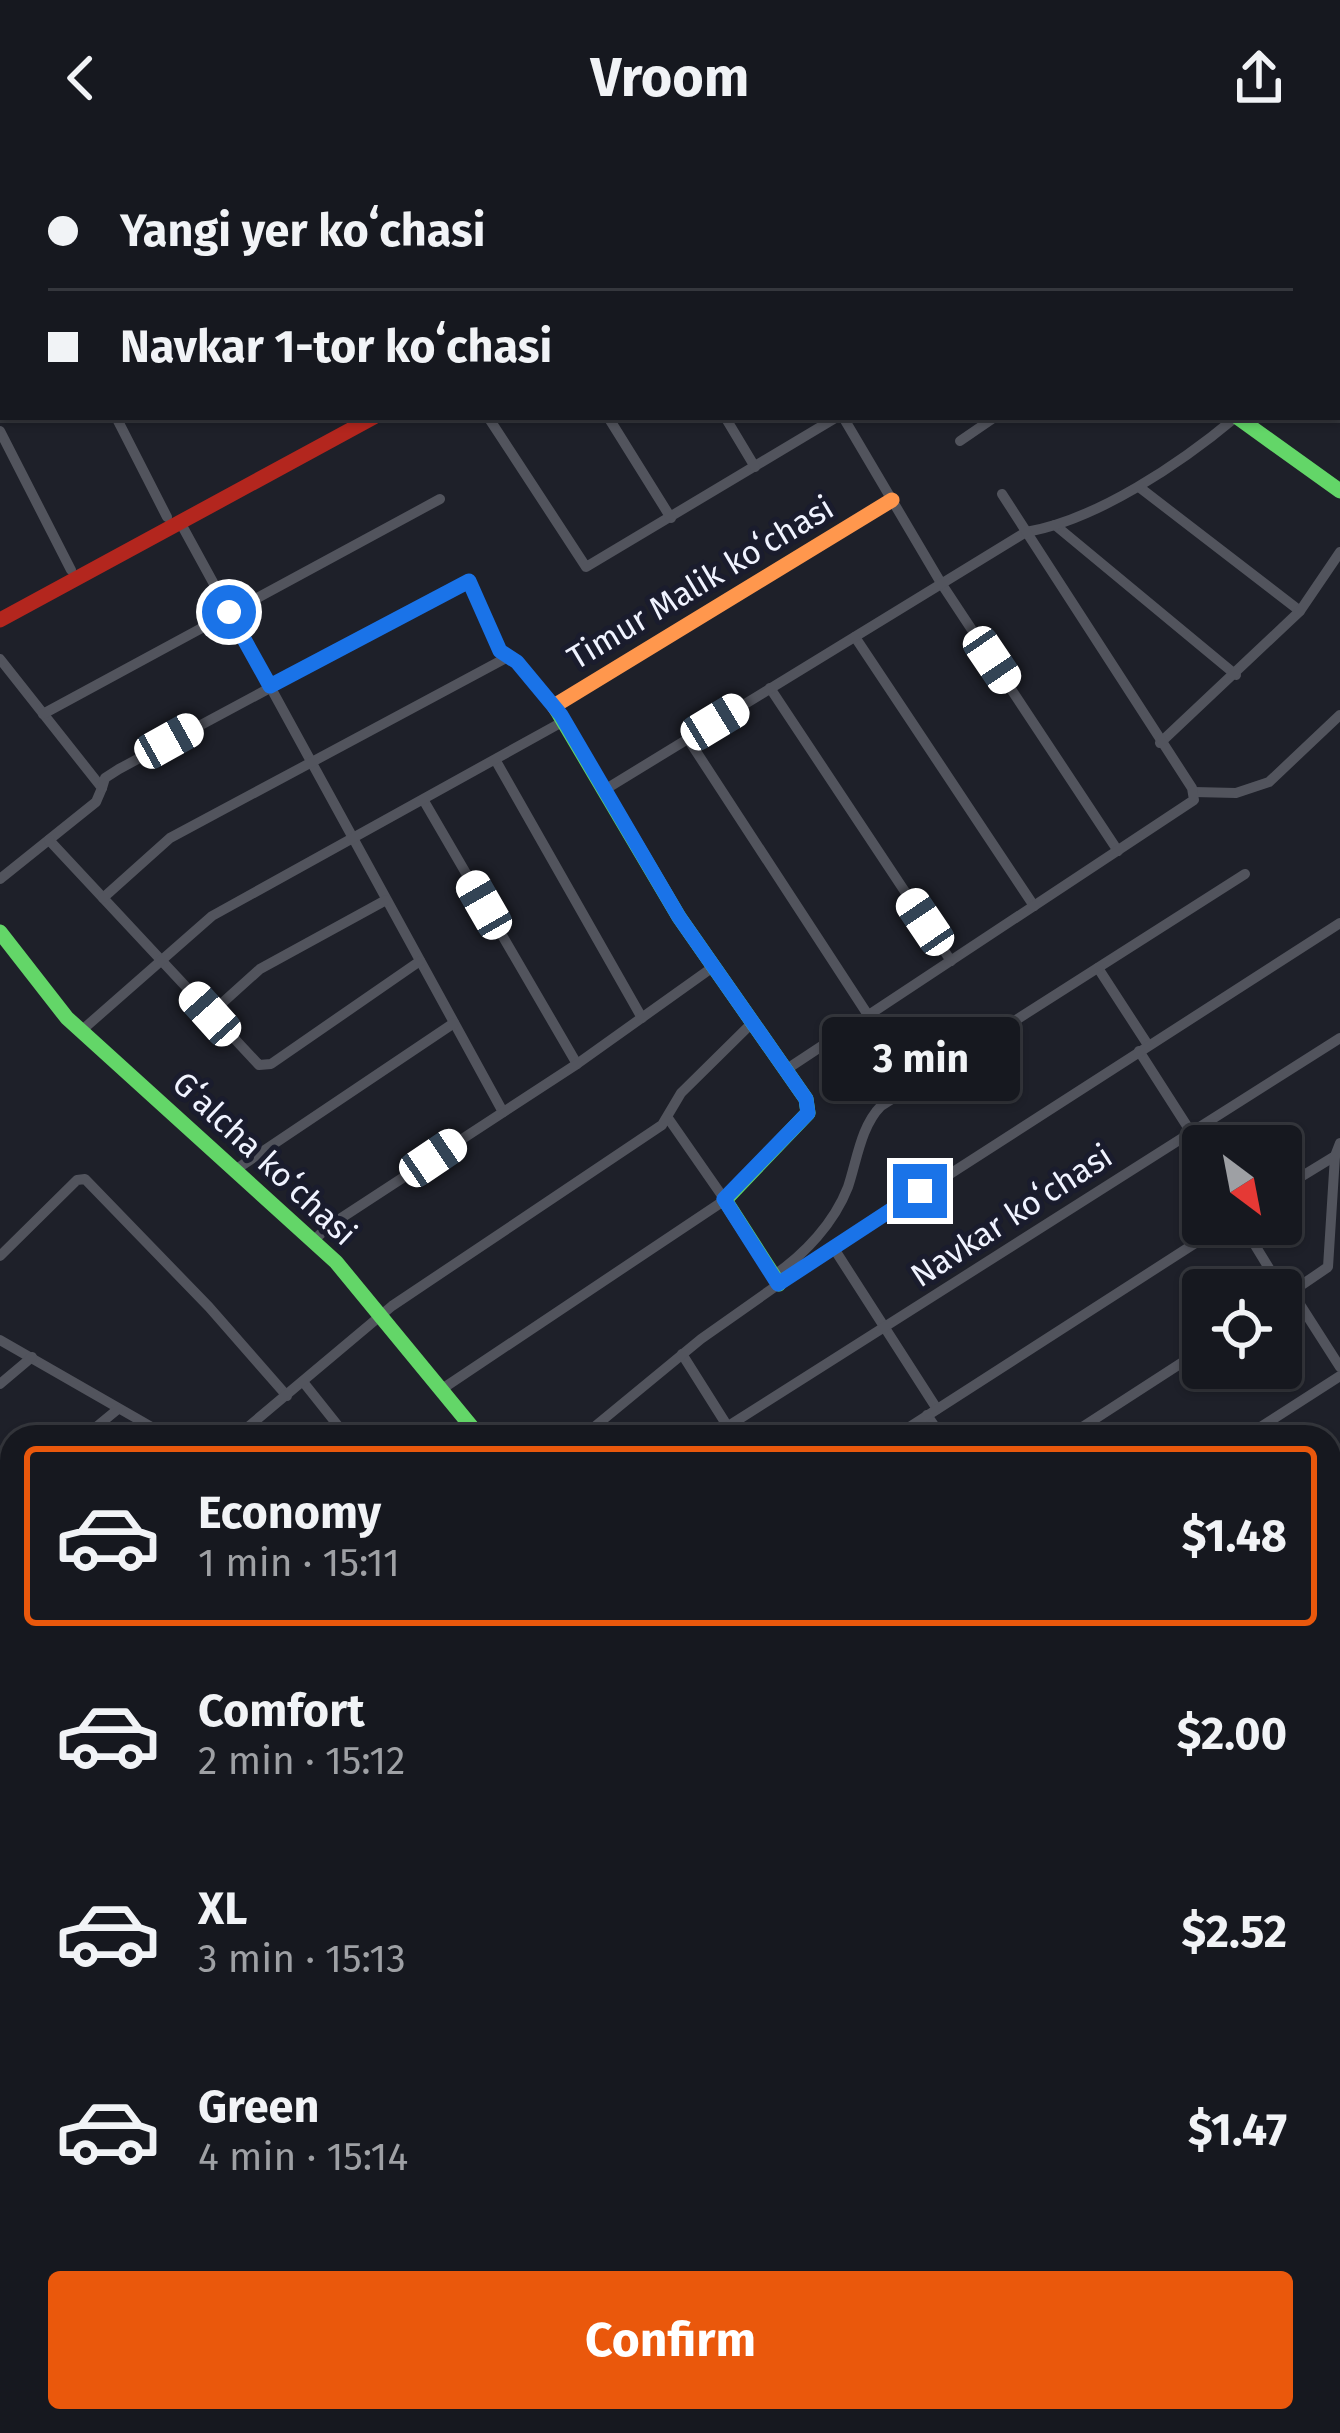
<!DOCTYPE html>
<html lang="en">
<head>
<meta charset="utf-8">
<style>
	:root { --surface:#16181f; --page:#1f2128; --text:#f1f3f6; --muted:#9ea0a4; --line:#35373d; --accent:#ea580c }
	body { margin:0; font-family:"Fira Sans",sans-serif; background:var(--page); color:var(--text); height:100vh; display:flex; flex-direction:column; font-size:45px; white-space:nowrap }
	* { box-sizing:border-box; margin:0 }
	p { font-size:39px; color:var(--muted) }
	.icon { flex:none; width:66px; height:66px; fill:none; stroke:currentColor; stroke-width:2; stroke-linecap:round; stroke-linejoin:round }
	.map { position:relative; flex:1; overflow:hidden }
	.details { position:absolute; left:0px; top:1269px; width:1341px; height:1008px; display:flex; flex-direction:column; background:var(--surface); border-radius:36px 36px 0 0; box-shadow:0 3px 9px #0004,0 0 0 3px var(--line) }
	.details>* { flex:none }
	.top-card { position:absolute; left:0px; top:0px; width:1341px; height:264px; box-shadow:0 3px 9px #0004,0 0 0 3px var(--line); display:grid; align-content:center; height:264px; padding:0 48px; background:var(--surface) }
	.needle { width:78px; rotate:148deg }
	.fabs { position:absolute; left:1182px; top:969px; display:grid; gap:24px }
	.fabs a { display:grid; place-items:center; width:120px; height:120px; border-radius:12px; background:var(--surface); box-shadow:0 3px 9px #0004,0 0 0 3px var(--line); font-size:60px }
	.end { position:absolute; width:54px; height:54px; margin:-27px; border:15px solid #1a73e8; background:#fff; box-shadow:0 0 0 6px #fff }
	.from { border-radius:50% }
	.bubble { position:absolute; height:84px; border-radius:12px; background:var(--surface); box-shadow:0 3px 9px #0004,0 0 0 3px var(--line); font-size:39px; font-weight:700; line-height:84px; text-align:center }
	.car { position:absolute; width:36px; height:72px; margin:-36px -18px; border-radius:15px; box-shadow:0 0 9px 3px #0007; background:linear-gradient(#fff 24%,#345 0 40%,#fff 0 76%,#345 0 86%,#fff 0) }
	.top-card b { display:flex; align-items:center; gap:42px; height:114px; font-size:45px }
	.top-card b+b { border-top:3px solid var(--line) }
	.top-card i { width:30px; height:30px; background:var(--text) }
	ul { padding:21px 0 0; list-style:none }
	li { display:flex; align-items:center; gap:36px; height:180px; margin:0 24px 18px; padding:0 24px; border:6px solid transparent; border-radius:12px }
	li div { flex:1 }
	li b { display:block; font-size:45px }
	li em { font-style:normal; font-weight:700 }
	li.selected { border-color:var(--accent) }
	li>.icon { width:108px; height:108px; stroke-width:1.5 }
	.cta { display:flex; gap:24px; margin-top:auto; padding:24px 48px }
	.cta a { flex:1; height:138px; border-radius:12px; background:var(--accent); color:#fff; font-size:48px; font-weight:700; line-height:138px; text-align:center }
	header { display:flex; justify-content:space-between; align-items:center; height:156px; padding:0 48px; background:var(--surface); font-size:54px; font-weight:700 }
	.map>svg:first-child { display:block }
</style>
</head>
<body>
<header><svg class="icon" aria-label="back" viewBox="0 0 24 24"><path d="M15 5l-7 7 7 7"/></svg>Vroom<svg class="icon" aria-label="share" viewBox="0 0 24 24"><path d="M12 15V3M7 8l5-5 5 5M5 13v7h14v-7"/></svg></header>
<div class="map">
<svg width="1340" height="2277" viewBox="0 0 1340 2277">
	<rect width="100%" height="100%" fill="#1e2029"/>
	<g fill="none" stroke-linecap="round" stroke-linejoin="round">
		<g stroke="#52545d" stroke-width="10">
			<path d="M1172,0l5,3"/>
			<path d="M77,3l5,-3"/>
			<path d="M967,3l2,-3"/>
			<path d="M1240,3v-3"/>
			<path d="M1338,9l1,-9"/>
			<path d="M0,35l3,6"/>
			<path d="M1338,109l2,1"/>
			<path d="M1338,212l2,1"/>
			<path d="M116,261l51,100"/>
			<path d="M488,261l98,150 251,-150"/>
			<path d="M608,261l63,101"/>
			<path d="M725,261l30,50"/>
			<path d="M843,261l98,166 177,268"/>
			<path d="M0,275l71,139"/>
			<path d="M960,285l35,-24"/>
			<path d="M1139,331l161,124"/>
			<path d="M180,366l323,590"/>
			<path d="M1055,369l181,150"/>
			<path d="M855,481l179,269"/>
			<path d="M0,503l102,129 -6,14 -96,77"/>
			<path d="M770,532l181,273"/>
			<path d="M43,558l397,-215"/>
			<path d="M688,583l180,276"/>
			<path d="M1160,587l140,-132 40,-59"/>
			<path d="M496,605l146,257"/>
			<path d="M102,632l3,-10 14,-9 350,-188 29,66 19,15 37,44"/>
			<path d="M606,633l420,-257c71,-12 155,-69 210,-115"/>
			<path d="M1194,636l42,1 33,-11 71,-67"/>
			<path d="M424,645l153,263"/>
			<path d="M49,684l210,225 12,-1 149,-103"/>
			<path d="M103,742l67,-60 338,-181"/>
			<path d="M1098,812l50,77"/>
			<path d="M210,858l50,-45 126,-69"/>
			<path d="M81,875l131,-115 352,-195"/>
			<path d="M1139,895l64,100"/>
			<path d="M787,913l407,-269 -2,-12 -190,-294"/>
			<path d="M235,1014l219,-147"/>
			<path d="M1281,1033l54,-33"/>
			<path d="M1246,1068l7,18 33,54"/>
			<path d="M313,1085l16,-15 248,-162 136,-97"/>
			<path d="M833,1091l104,162"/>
			<path d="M0,1100l77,-76 8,-1 124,128 78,89"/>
			<path d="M773,1120c32,-22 61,-53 75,-89 9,-27 13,-61 33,-81l364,-232"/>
			<path d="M1292,1136l48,75"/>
			<path d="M1281,1143l47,-32 7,-111 5,-13"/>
			<path d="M0,1184l169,97"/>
			<path d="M682,1198l46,73"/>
			<path d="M304,1227l43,54"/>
			<path d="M0,1228l32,-27"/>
			<path d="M442,1233l283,-189 -57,-82"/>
			<path d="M927,1259l15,22"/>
			<path d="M84,1281l34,-28"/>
			<path d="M236,1281l156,-131 270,-181 19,-32 73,-72"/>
			<path d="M582,1281l119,-98 78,-55 561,-361"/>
			<path d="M711,1281l629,-399"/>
			<path d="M894,1281l331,-213"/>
			<path d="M1067,1281l136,-88"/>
			<path d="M1245,1281l95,-61"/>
			<path d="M8,1344l4,-4"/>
			<path d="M0,1394l12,22"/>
			<path d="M0,1529l12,-7"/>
			<path d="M0,1572l12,-7"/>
			<path d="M0,1685l12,-7"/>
			<path d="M1329,1698l11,16"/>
			<path d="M0,1779l12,12"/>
			<path d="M0,1804l12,-7"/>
			<path d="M1329,1834l11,1"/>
			<path d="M0,1913l12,-7"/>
			<path d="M1329,1967l11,-7"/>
			<path d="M0,2016l12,-8"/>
			<path d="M1329,2075l11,-7"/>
			<path d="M0,2116l12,-8"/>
			<path d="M1329,2178l11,16"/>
			<path d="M0,2213l12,-7"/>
			<path d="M335,2265l1,12"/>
			<path d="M441,2265v12"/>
			<path d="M604,2265l8,12"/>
			<path d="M898,2265l8,12"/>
			<path d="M1015,2265l8,12"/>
			<path d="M18,2277l11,-12"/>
			<path d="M185,2277l2,-12"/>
			<path d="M519,2277l22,-12"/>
			<path d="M688,2277l19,-12"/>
			<path d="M846,2277l19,-12"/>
			<path d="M1124,2277l18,-12"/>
		</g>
		<g stroke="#63d668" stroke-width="15">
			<path d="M1237,261l103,74"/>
			<path d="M556,553l123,208 127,182 2,14 -83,87 54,84"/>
			<path d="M0,776l67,86 269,244 144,175"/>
		</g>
		<path stroke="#ff974d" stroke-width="15" d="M556,553l-2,-3 338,-206"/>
		<g stroke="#b3261e" stroke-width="15">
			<path d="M874,0l4,3"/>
			<path d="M749,3l3,-3"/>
			<path d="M767,3l3,-3"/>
			<path d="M0,464l374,-203"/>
			<path d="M1329,1569l11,-7"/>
			<path d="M1156,2265l7,12"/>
		</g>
	</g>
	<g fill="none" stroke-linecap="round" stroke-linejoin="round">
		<path stroke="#1a73e8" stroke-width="15" d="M229,456l41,74 199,-105 31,70 17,11 44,53 118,202 127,182 2,14 -84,86 54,85 142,-93"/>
	</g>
	<g text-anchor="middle" stroke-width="10" stroke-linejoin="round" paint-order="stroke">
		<g font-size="33" fill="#f0f3ff" stroke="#1a1c2d">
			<text transform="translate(700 426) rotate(-31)" y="12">Timur Malik koʻchasi</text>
			<text transform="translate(265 1002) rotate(43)" y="12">Gʻalcha koʻchasi</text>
			<text transform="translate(1011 1059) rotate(-33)" y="12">Navkar koʻchasi</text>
		</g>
	</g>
</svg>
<div class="fabs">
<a><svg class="needle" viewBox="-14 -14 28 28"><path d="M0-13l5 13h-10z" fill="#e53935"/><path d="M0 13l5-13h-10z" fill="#9ea0a4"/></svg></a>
<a><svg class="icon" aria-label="locate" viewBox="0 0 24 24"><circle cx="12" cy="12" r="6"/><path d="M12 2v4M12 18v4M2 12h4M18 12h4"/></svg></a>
</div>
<i class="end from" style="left:229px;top:456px"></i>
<i class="end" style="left:920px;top:1035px"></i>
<div class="bubble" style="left:822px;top:861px;width:198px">3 min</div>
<i class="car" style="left:992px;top:504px;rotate:146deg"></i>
<i class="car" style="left:715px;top:566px;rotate:59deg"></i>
<i class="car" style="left:169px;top:585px;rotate:61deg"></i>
<i class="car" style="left:484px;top:749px;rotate:330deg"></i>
<i class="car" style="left:925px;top:766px;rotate:326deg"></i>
<i class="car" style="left:210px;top:858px;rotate:318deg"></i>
<i class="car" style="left:433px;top:1002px;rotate:56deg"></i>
<div class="top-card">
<b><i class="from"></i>Yangi yer koʻchasi</b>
<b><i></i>Navkar 1-tor koʻchasi</b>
</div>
<section class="details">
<ul>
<li class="selected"><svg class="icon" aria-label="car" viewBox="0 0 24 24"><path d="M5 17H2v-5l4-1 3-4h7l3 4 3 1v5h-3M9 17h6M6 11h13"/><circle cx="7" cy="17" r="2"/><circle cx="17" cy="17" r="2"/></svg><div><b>Economy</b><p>1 min · 15:11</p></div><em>$1.48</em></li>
<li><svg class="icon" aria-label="car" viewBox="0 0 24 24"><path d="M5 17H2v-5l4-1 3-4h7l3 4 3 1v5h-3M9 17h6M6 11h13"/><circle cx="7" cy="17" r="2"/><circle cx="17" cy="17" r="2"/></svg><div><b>Comfort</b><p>2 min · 15:12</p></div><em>$2.00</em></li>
<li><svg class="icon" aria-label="car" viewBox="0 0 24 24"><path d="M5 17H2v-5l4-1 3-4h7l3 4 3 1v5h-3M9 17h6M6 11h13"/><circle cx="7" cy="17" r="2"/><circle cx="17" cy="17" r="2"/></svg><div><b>XL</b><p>3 min · 15:13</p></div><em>$2.52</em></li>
<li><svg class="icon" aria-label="car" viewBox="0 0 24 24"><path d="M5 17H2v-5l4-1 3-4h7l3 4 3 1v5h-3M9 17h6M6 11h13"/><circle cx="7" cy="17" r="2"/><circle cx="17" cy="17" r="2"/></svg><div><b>Green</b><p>4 min · 15:14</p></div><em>$1.47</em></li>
</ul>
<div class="cta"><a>Confirm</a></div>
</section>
</div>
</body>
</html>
